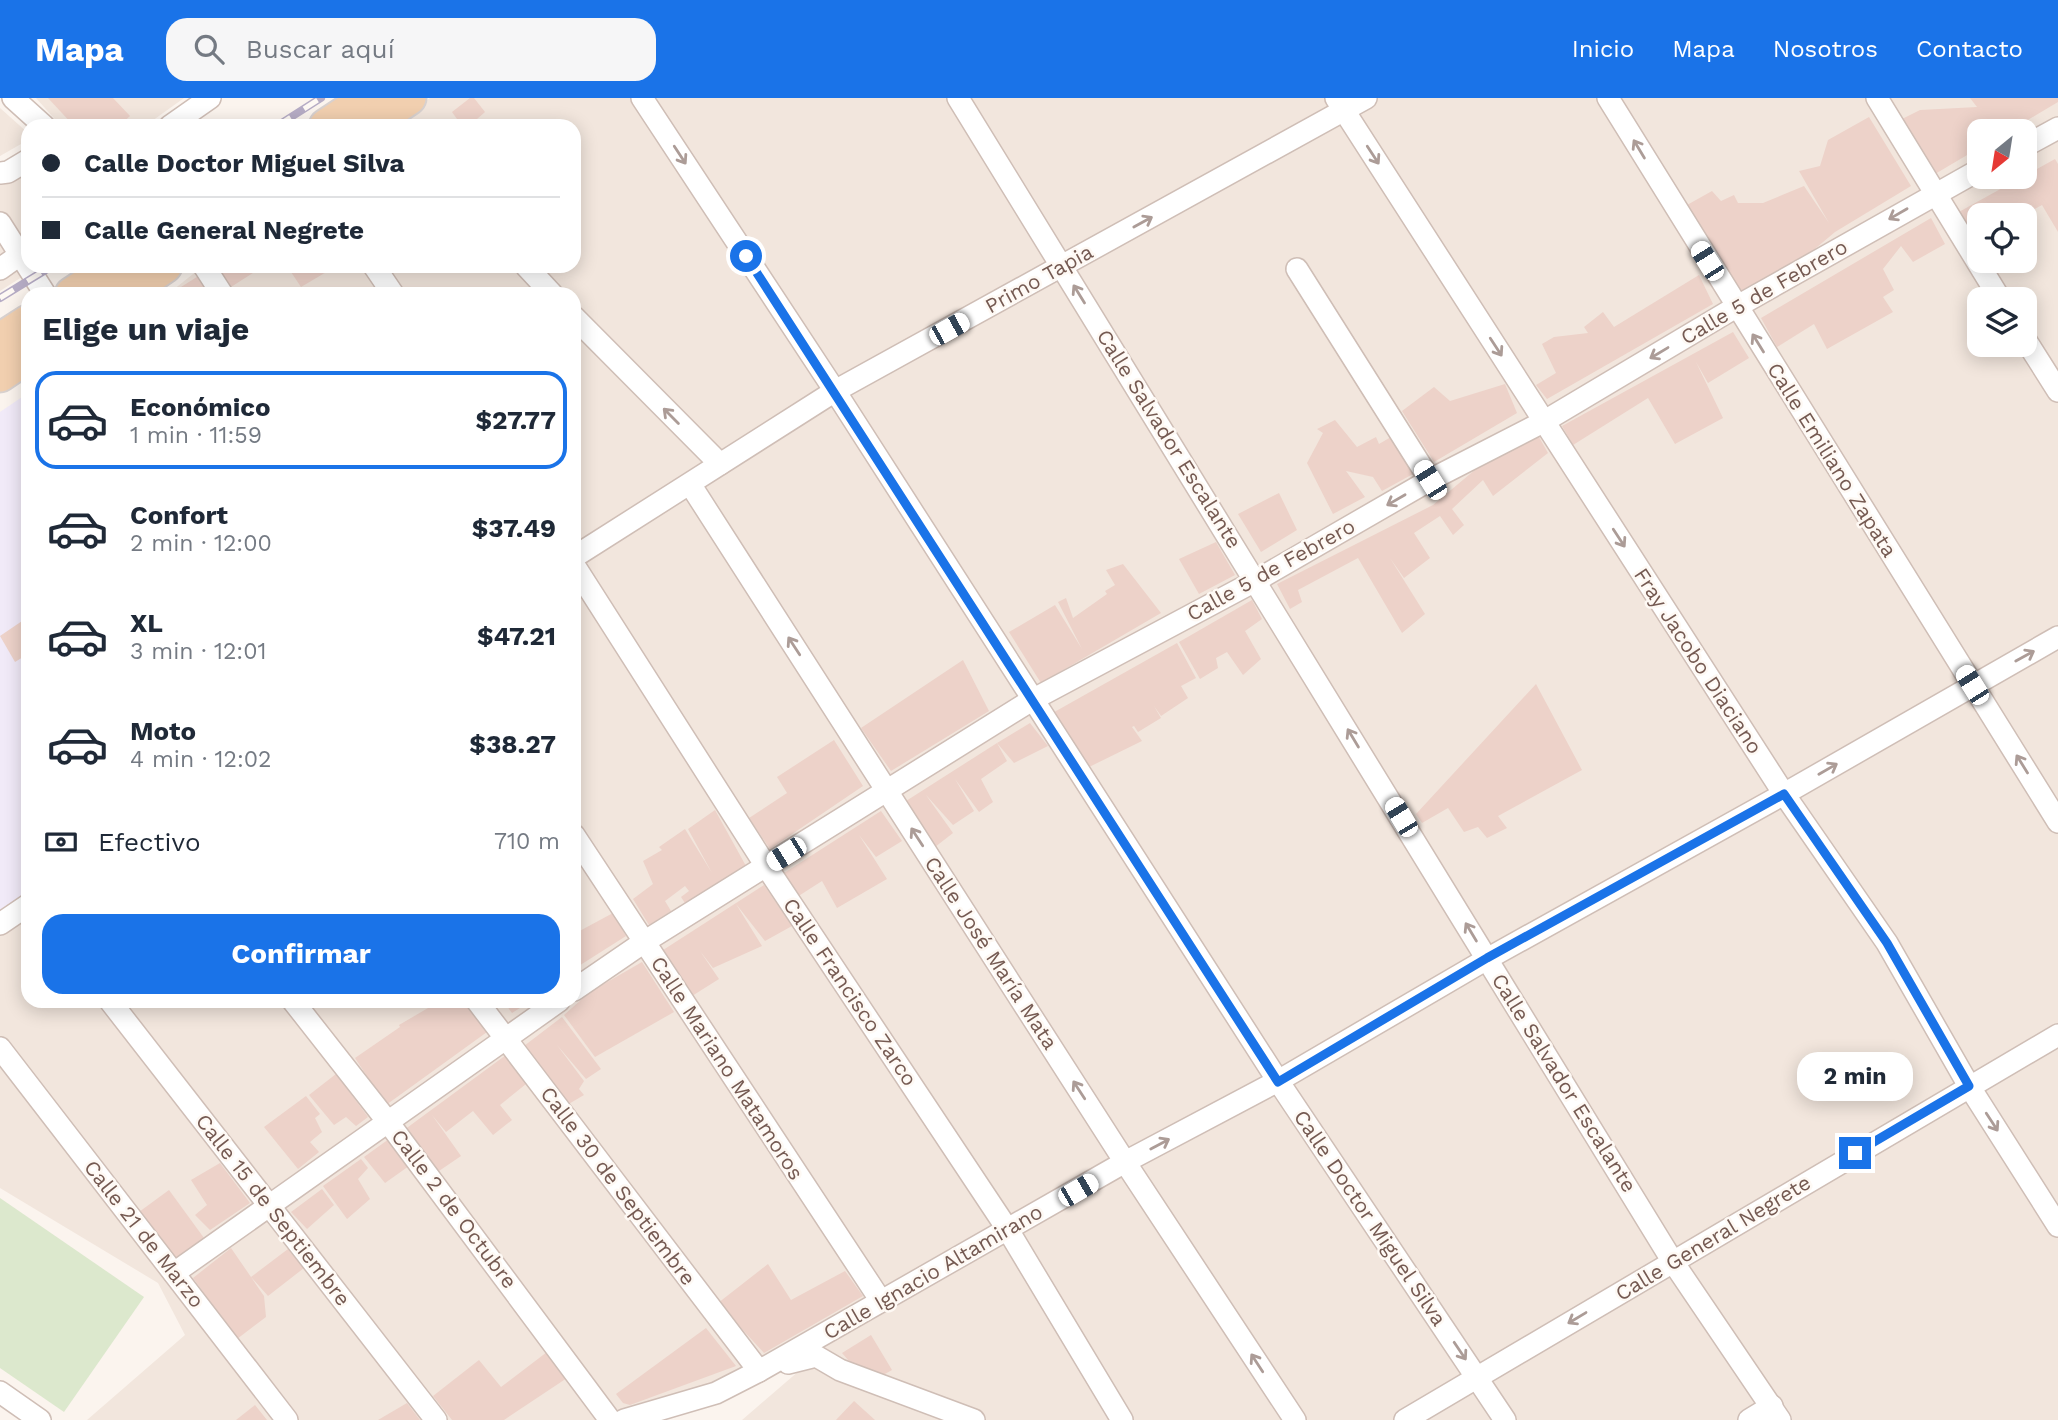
<!DOCTYPE html>
<html lang="es">
<head>
<meta charset="utf-8">
<style>
	:root { --surface:#fff; --page:#f6f6f7; --text:#1f2937; --muted:#747a83; --line:#e0e1e3; --accent:#1a73e8 }
	body { margin:0; font-family:"Work Sans",sans-serif; background:var(--page); color:var(--text); height:100vh; display:flex; flex-direction:column; font-size:26px; white-space:nowrap }
	* { box-sizing:border-box; margin:0 }
	p { font-size:23px; color:var(--muted) }
	.icon { flex:none; width:38px; height:38px; fill:none; stroke:currentColor; stroke-width:2; stroke-linecap:round; stroke-linejoin:round }
	.map { position:relative; flex:1; overflow:hidden }
	.side { position:absolute; left:21px; top:189px; width:560px; height:721px; display:flex; flex-direction:column; background:var(--surface); border-radius:21px; box-shadow:0 4px 18px #0003 }
	.side>* { flex:none }
	.guide { position:absolute; left:21px; top:21px; width:560px; height:154px; border-radius:21px; box-shadow:0 4px 18px #0003; display:grid; align-content:center; height:154px; padding:0 21px; background:var(--surface) }
	.needle { width:46px; rotate:210deg }
	.tools { position:absolute; left:1967px; top:21px; display:grid; gap:14px }
	.tools a { display:grid; place-items:center; width:70px; height:70px; border-radius:14px; background:var(--surface); box-shadow:0 4px 18px #0003; font-size:35px }
	.end { position:absolute; width:32px; height:32px; margin:-16px; border:9px solid #1a73e8; background:#fff; box-shadow:0 0 0 4px #fff }
	.from { border-radius:50% }
	.bubble { position:absolute; height:49px; border-radius:21px; background:var(--surface); box-shadow:0 4px 18px #0003; font-size:23px; font-weight:700; line-height:49px; text-align:center }
	.car { position:absolute; width:21px; height:42px; margin:-21px -10px; border-radius:9px; box-shadow:0 0 5px 2px #0007; background:linear-gradient(#fff 24%,#345 0 40%,#fff 0 76%,#345 0 86%,#fff 0) }
	.guide b { display:flex; align-items:center; gap:24px; height:66px; font-size:26px }
	.guide b+b { border-top:2px solid var(--line) }
	.guide i { width:18px; height:18px; background:var(--text) }
	ul { padding:0; list-style:none }
	li { display:flex; align-items:center; gap:21px; height:98px; margin:0 14px 10px; padding:0 7px; border:4px solid transparent; border-radius:21px }
	li div { flex:1 }
	li b { display:block; font-size:26px }
	li em { font-style:normal; font-weight:700 }
	li.selected { border-color:var(--accent) }
	li>.icon { width:63px; height:63px; stroke-width:1.5 }
	h2 { padding:0 21px; font-size:32px; line-height:84px }
	.pay { display:flex; align-items:center; gap:18px; height:77px; padding:0 21px; font-size:26px }
	.pay p { margin-inline-start:auto }
	.action { display:flex; gap:14px; margin-top:auto; padding:14px 21px }
	.action a { flex:1; height:80px; border-radius:21px; background:var(--accent); color:#fff; font-size:28px; font-weight:700; line-height:80px; text-align:center }
	header { display:flex; align-items:center; gap:42px; box-sizing:border-box; height:98px; padding:0 35px; background:var(--accent); color:#fff }
	header strong { font-size:33px }
	nav { display:flex; gap:38px; margin-inline-start:auto; font-size:24px }
	.search { width:490px; height:63px; background:var(--page); display:flex; align-items:center; gap:18px; box-sizing:border-box; padding:0 24px; border-radius:21px; color:var(--muted); font-size:26px }
	.map>svg:first-child { display:block }
</style>
</head>
<body>
<header>
<strong>Mapa</strong>
<div class="search"><svg class="icon" aria-label="search" viewBox="0 0 24 24"><circle cx="10" cy="10" r="6"/><path d="M15 15l6 6"/></svg>Buscar aquí</div>
<nav><a>Inicio</a><a>Mapa</a><a>Nosotros</a><a>Contacto</a></nav>
</header>
<div class="map">
<svg width="2058" height="1322" viewBox="0 0 2058 1322">
	<rect width="100%" height="100%" fill="#fbf4ee"/>
	<g fill="#f2e6dd" fill-rule="evenodd">
		<path d="M36,0h148l-39,28h-84z"/>
		<path d="M430,0h1628v1322h-1316l72,-62 -190,62h-537l98,-85 -27,-52 -158,-95v-264l28,-19v96h546v-707h-406l35,-28h371v-140h-184zM1979,33h46v46h-46zM1979,117h46v46h-46zM1979,201h46v46h-46z"/>
		<path d="M0,10l28,25v7l-28,16z"/>
		<path d="M28,70v98h11l-39,25v-109z"/>
	</g>
	<path fill="#f1eaf8" d="M28,295v499l-28,20v-500z"/>
	<path fill="#dce8cd" d="M0,1100l144,99 -80,115 -64,-44z"/>
	<g fill="#edd2c9">
		<path d="M48,0h65l17,18 -11,10h-45z"/>
		<path d="M470,0h4l11,14 -16,14h-7l-10,-14z"/>
		<path d="M1970,0h88v4l-49,29h-30v17l-44,26 -33,-55 18,-9 57,-3z"/>
		<path d="M1869,19l42,69 -76,46 -25,21 -70,39 -53,-87 25,-14 9,10 13,-6 4,8h25l41,-17 25,37 -30,-52 21,-5 8,-26z"/>
		<path d="M2055,61l3,5v68l-16,-27 -18,10h-45v26l-7,4 -15,-32z"/>
		<path d="M1931,120l14,26 -32,18 -12,-16 -18,23 11,21 -11,7 10,15 -66,37 -13,-25 -37,23 -16,-29z"/>
		<path d="M217,168h47l-33,21z"/>
		<path d="M287,168h37l4,5 -27,16z"/>
		<path d="M200,177l12,19h-42z"/>
		<path d="M1699,177l14,29 -166,95 -11,-14 20,-12 -14,-29 12,-7 34,-4 -4,-6 19,-15 11,15z"/>
		<path d="M1733,234l16,26 -41,25 -12,-21 27,56 -48,26 -27,-46 -75,47 -11,-19z"/>
		<path d="M1505,286l12,29 -83,49 -32,-51 32,-24 16,14z"/>
		<path d="M1335,322l22,27 19,-10 3,7 12,-7 22,37 -31,17 -9,-14 -27,-6 19,26 -32,17 -26,-51 16,-30 -6,-4z"/>
		<path d="M1539,339l9,16 -55,43 -10,-16 -31,29 12,16 -11,10 -13,-19 -26,17 16,25 -26,20 -14,-20 35,56 -23,19 -44,-75 -60,32 4,12 -12,7 -13,-25 156,-79 43,-36z"/>
		<path d="M1279,395l18,37 -36,22 -23,-38z"/>
		<path d="M1216,444l19,33 -36,19 -20,-35z"/>
		<path d="M1123,466l38,49 -120,70 -32,-51 46,-27 27,44 -24,-47 8,-4 7,20 34,-24 -2,-3 10,-6 -9,-15z"/>
		<path d="M1252,502l10,19 -17,12 16,28 -18,16 -16,-23 -11,6 2,10 -18,11 -21,-37z"/>
		<path d="M28,519v37l-13,8 -15,-26z"/>
		<path d="M1177,545l19,35 -15,8 7,12 -27,18 -7,-10 7,12 -23,14 -4,-6 -2,1 10,14 -57,28 -36,-54z"/>
		<path d="M963,562l26,51 -98,60 -30,-43z"/>
		<path d="M1536,586l46,86 -84,46 9,12 -20,10 -9,-11 -14,5 -16,-24 -26,15 -6,-9z"/>
		<path d="M1030,625l18,23 -34,17 -17,-20z"/>
		<path d="M834,642l29,46 -93,63 -21,-31 38,-25 -10,-16z"/>
		<path d="M997,645l10,18 -26,18 12,23 -14,10 -24,-33 19,32 -21,14 -27,-30 27,38 -18,14 -29,-46z"/>
		<path d="M715,712l31,56 -61,37 -4,-6 8,-6 -4,-5 -20,15 6,10 -22,14 -16,-26 20,-15 -10,-23 19,-11 -3,-3 26,-18 27,44 -24,-44z"/>
		<path d="M881,713l21,30 -26,16 -17,-22 28,44 -50,29 -15,-27 -25,16 -16,-22z"/>
		<path d="M764,787l28,41 -27,15 -29,-37 26,42 -49,22 -13,-17 19,28 -27,17 -32,-44z"/>
		<path d="M613,815l13,23 -52,33v-35z"/>
		<path d="M642,864l32,50 -79,45 -31,-42 26,-23z"/>
		<path d="M440,903h22l25,31 -101,73 -31,-47 45,-31 -1,-2z"/>
		<path d="M503,903h28l-19,12z"/>
		<path d="M562,919l39,52 -15,10 -29,-34 27,36 -5,8 5,6 -17,10 -43,-59z"/>
		<path d="M506,957l20,29 -26,21 12,15 -19,15 -20,-24 -27,21 -14,-17 29,41 -22,15 -35,-41z"/>
		<path d="M336,976l32,43 -12,9 -10,-9 -12,8 -25,-30z"/>
		<path d="M306,998l14,18 -5,4 7,14 -12,10 9,10 -21,17 -34,-42z"/>
		<path d="M389,1041l20,27 -24,17 -21,-26z"/>
		<path d="M361,1061l7,9 -10,11 12,20 -23,20 -24,-33z"/>
		<path d="M220,1065l30,40 -40,27 -15,-15 12,-10 -16,-25z"/>
		<path d="M322,1091l12,16 -27,24 -16,-17z"/>
		<path d="M169,1092l35,48 -29,20 -36,-46z"/>
		<path d="M231,1150l20,29 37,-28 16,19 -36,28 -17,-19 13,19 2,21 -29,22 -44,-61z"/>
		<path d="M768,1166l23,36 54,-29 18,25 -99,57 -46,-50z"/>
		<path d="M706,1230l30,38 -106,39 -7,-2 -7,-9z"/>
		<path d="M871,1237l21,35 -16,9 -14,-3 -20,-23z"/>
		<path d="M547,1254l20,26 -63,42h-52l-19,-24 46,-36 22,27z"/>
		<path d="M854,1303l21,19h-39z"/>
		<path d="M407,1305l13,17h-42z"/>
		<path d="M255,1307l12,15h-31z"/>
	</g>
	<g fill="none" stroke-linecap="round" stroke-linejoin="round">
		<defs>
			<g id="minor">
				<path d="M13,0l31,28"/>
				<path d="M642,0l193,293 443,690 227,339"/>
				<path d="M958,0l715,1164 107,158"/>
				<path d="M1336,0l448,696 103,149 82,143 89,140"/>
				<path d="M1608,0l450,724"/>
				<path d="M1877,0l123,201"/>
				<path d="M170,28l40,-28"/>
				<path d="M2025,48l33,-18"/>
				<path d="M0,75l8,-1 20,-12"/>
				<path d="M0,125l45,71"/>
				<path d="M204,168l18,28"/>
				<path d="M374,168l19,28"/>
				<path d="M526,168l26,28"/>
				<path d="M0,171l28,-20"/>
				<path d="M1297,171l133,211"/>
				<path d="M574,219l146,147"/>
				<path d="M2025,241l33,52"/>
				<path d="M690,386l435,678 170,258"/>
				<path d="M574,459l261,-166 531,-293"/>
				<path d="M574,467l192,301 242,364 114,190"/>
				<path d="M574,737l307,466"/>
				<path d="M0,826l28,-19"/>
				<path d="M574,892l70,-48 388,-242 225,-120 173,-100 113,-58 193,-115 243,-137"/>
				<path d="M110,903l326,419"/>
				<path d="M293,903l95,121 222,298"/>
				<path d="M477,903l282,370"/>
				<path d="M0,950l287,372"/>
				<path d="M174,1175l385,-272"/>
				<path d="M788,1265l28,-7 24,14 134,50"/>
				<path d="M0,1294l40,28"/>
				<path d="M624,1322l92,-27 43,-22 366,-209 153,-81 209,-122 297,-165 274,-157"/>
				<path d="M1405,1322l653,-385"/>
				<path d="M1749,1322l23,-14"/>
			</g>
			<g id="primary">
				<path d="M326,28l42,-28"/>
				<path d="M367,28l42,-28"/>
				<path d="M72,196l43,-28"/>
				<path d="M124,196l41,-28"/>
				<path d="M0,242l28,-18"/>
				<path d="M0,277l28,-19"/>
			</g>
		</defs>
		<use href="#minor" stroke="#cfbeb6" stroke-width="24"/>
		<use href="#primary" stroke="#d8d1cf" stroke-width="37"/>
		<use href="#minor" stroke="#fff" stroke-width="21"/>
		<use href="#primary" stroke="#f1cfaf" stroke-width="33"/>
		<defs>
			<g id="rail">
				<path d="M277,28l44,-28"/>
				<path d="M0,200l52,-32"/>
			</g>
		</defs>
		<use href="#rail" stroke="#b6acc5" stroke-width="8"/>
		<use href="#rail" stroke="#fef9f4" stroke-width="5" stroke-dasharray="16" stroke-linecap="butt"/>
	</g>
	<defs><path id="oneway-shaft" d="M-6 0H5M1.5-3L5.5 0L1.5 3" fill="none" stroke-width="1.6" stroke-linecap="round" stroke-linejoin="round" transform="scale(1.75)"/></defs>
	<g stroke="#ac9c97">
		<use href="#oneway-shaft" transform="translate(1639 51) rotate(-121)"/>
		<use href="#oneway-shaft" transform="translate(680 57) rotate(57)"/>
		<use href="#oneway-shaft" transform="translate(1373 57) rotate(57)"/>
		<use href="#oneway-shaft" transform="translate(1898 116) rotate(150)"/>
		<use href="#oneway-shaft" transform="translate(1143 124) rotate(-29)"/>
		<use href="#oneway-shaft" transform="translate(1079 196) rotate(-122)"/>
		<use href="#oneway-shaft" transform="translate(1758 245) rotate(-122)"/>
		<use href="#oneway-shaft" transform="translate(1496 249) rotate(57)"/>
		<use href="#oneway-shaft" transform="translate(1659 255) rotate(149)"/>
		<use href="#oneway-shaft" transform="translate(671 318) rotate(-135)"/>
		<use href="#oneway-shaft" transform="translate(1396 402) rotate(150)"/>
		<use href="#oneway-shaft" transform="translate(1619 440) rotate(57)"/>
		<use href="#oneway-shaft" transform="translate(794 548) rotate(-123)"/>
		<use href="#oneway-shaft" transform="translate(2025 558) rotate(-29)"/>
		<use href="#oneway-shaft" transform="translate(1353 640) rotate(-121)"/>
		<use href="#oneway-shaft" transform="translate(2022 666) rotate(-122)"/>
		<use href="#oneway-shaft" transform="translate(1828 671) rotate(-30)"/>
		<use href="#oneway-shaft" transform="translate(917 739) rotate(-123)"/>
		<use href="#oneway-shaft" transform="translate(1471 834) rotate(-121)"/>
		<use href="#oneway-shaft" transform="translate(1079 992) rotate(-123)"/>
		<use href="#oneway-shaft" transform="translate(1992 1024) rotate(57)"/>
		<use href="#oneway-shaft" transform="translate(1160 1046) rotate(-28)"/>
		<use href="#oneway-shaft" transform="translate(1577 1220) rotate(149)"/>
		<use href="#oneway-shaft" transform="translate(1460 1253) rotate(56)"/>
		<use href="#oneway-shaft" transform="translate(1257 1265) rotate(-123)"/>
	</g>
	<g fill="none" stroke-linecap="round" stroke-linejoin="round">
		<path stroke="#1a73e8" stroke-width="9" d="M746,158l532,826 209,-124 297,-164 103,149 82,143 -114,67"/>
	</g>
	<g text-anchor="middle" stroke-width="5" stroke-linejoin="round" paint-order="stroke">
		<g font-size="21" fill="#755a52" stroke="#fef9f4">
			<text transform="translate(1039 181) rotate(-29)" y="7">Primo Tapia</text>
			<text transform="translate(1764 194) rotate(-30)" y="7">Calle 5 de Febrero</text>
			<text transform="translate(1169 341) rotate(58)" y="7">Calle Salvador Escalante</text>
			<text transform="translate(1832 362) rotate(58)" y="7">Calle Emiliano Zapata</text>
			<text transform="translate(1271 472) rotate(-29)" y="7">Calle 5 de Febrero</text>
			<text transform="translate(1698 563) rotate(57)" y="7">Fray Jacobo Diaciano</text>
			<text transform="translate(991 855) rotate(57)" y="7">Calle José María Mata</text>
			<text transform="translate(850 894) rotate(56)" y="7">Calle Francisco Zarco</text>
			<text transform="translate(727 970) rotate(57)" y="7">Calle Mariano Matamoros</text>
			<text transform="translate(1564 985) rotate(58)" y="7">Calle Salvador Escalante</text>
			<text transform="translate(618 1088) rotate(53)" y="7">Calle 30 de Septiembre</text>
			<text transform="translate(454 1111) rotate(53)" y="7">Calle 2 de Octubre</text>
			<text transform="translate(273 1112) rotate(52)" y="7">Calle 15 de Septiembre</text>
			<text transform="translate(1370 1120) rotate(56)" y="7">Calle Doctor Miguel Silva</text>
			<text transform="translate(144 1136) rotate(52)" y="7">Calle 21 de Marzo</text>
			<text transform="translate(1713 1140) rotate(-31)" y="7">Calle General Negrete</text>
			<text transform="translate(933 1174) rotate(-30)" y="7">Calle Ignacio Altamirano</text>
		</g>
	</g>
</svg>
<div class="tools">
<a><svg class="needle" viewBox="-14 -14 28 28"><path d="M0-13l5 13h-10z" fill="#e53935"/><path d="M0 13l5-13h-10z" fill="#747a83"/></svg></a>
<a><svg class="icon" aria-label="locate" viewBox="0 0 24 24"><circle cx="12" cy="12" r="6"/><path d="M12 2v4M12 18v4M2 12h4M18 12h4"/></svg></a>
<a><svg class="icon" aria-label="layers" viewBox="0 0 24 24"><path d="M12 4l9 5-9 5-9-5zM3 14l9 5 9-5"/></svg></a>
</div>
<i class="end from" style="left:746px;top:158px"></i>
<i class="end" style="left:1855px;top:1055px"></i>
<div class="bubble" style="left:1797px;top:954px;width:116px">2 min</div>
<i class="car" style="left:1707px;top:163px;rotate:328deg"></i>
<i class="car" style="left:949px;top:231px;rotate:61deg"></i>
<i class="car" style="left:1430px;top:382px;rotate:328deg"></i>
<i class="car" style="left:1972px;top:587px;rotate:328deg"></i>
<i class="car" style="left:1401px;top:719px;rotate:329deg"></i>
<i class="car" style="left:786px;top:756px;rotate:238deg"></i>
<i class="car" style="left:1078px;top:1092px;rotate:60deg"></i>
<div class="guide">
<b><i class="from"></i>Calle Doctor Miguel Silva</b>
<b><i></i>Calle General Negrete</b>
</div>
<section class="side">
<h2>Elige un viaje</h2>
<ul>
<li class="selected"><svg class="icon" aria-label="car" viewBox="0 0 24 24"><path d="M5 17H2v-5l4-1 3-4h7l3 4 3 1v5h-3M9 17h6M6 11h13"/><circle cx="7" cy="17" r="2"/><circle cx="17" cy="17" r="2"/></svg><div><b>Económico</b><p>1 min · 11:59</p></div><em>$27.77</em></li>
<li><svg class="icon" aria-label="car" viewBox="0 0 24 24"><path d="M5 17H2v-5l4-1 3-4h7l3 4 3 1v5h-3M9 17h6M6 11h13"/><circle cx="7" cy="17" r="2"/><circle cx="17" cy="17" r="2"/></svg><div><b>Confort</b><p>2 min · 12:00</p></div><em>$37.49</em></li>
<li><svg class="icon" aria-label="car" viewBox="0 0 24 24"><path d="M5 17H2v-5l4-1 3-4h7l3 4 3 1v5h-3M9 17h6M6 11h13"/><circle cx="7" cy="17" r="2"/><circle cx="17" cy="17" r="2"/></svg><div><b>XL</b><p>3 min · 12:01</p></div><em>$47.21</em></li>
<li><svg class="icon" aria-label="car" viewBox="0 0 24 24"><path d="M5 17H2v-5l4-1 3-4h7l3 4 3 1v5h-3M9 17h6M6 11h13"/><circle cx="7" cy="17" r="2"/><circle cx="17" cy="17" r="2"/></svg><div><b>Moto</b><p>4 min · 12:02</p></div><em>$38.27</em></li>
</ul>
<div class="pay"><svg class="icon" aria-label="cash" viewBox="0 0 24 24"><path d="M3 7h18v10H3z"/><circle cx="12" cy="12" r="2"/></svg>Efectivo<p>710 m</p></div>
<div class="action"><a>Confirmar</a></div>
</section>
</div>
</body>
</html>
